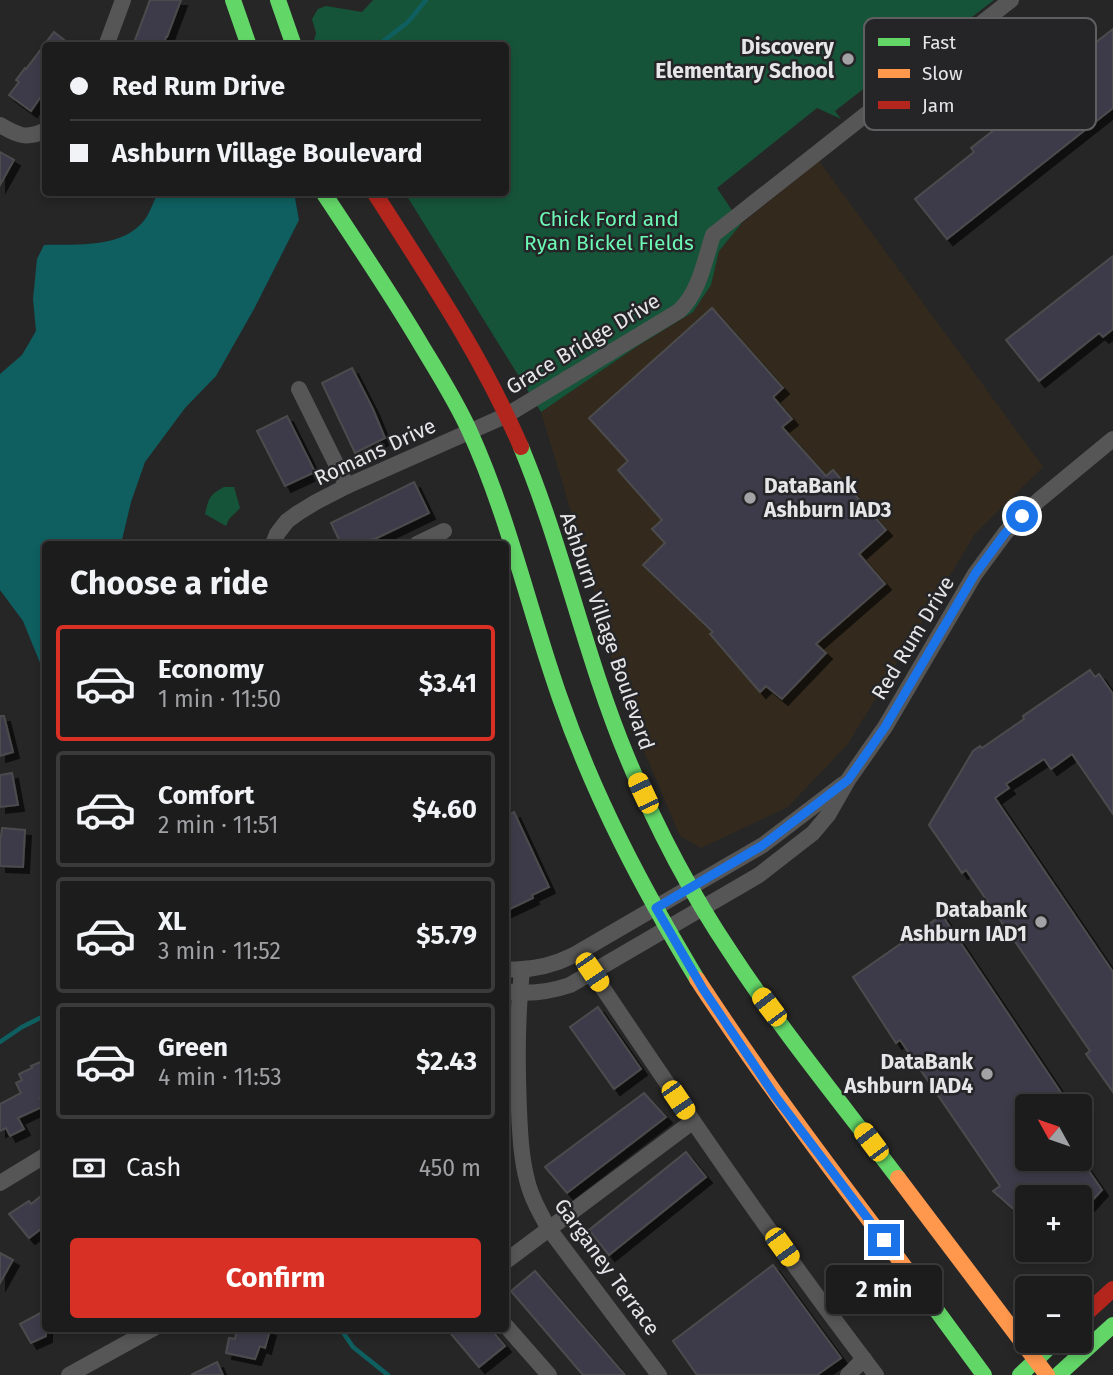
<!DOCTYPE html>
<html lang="en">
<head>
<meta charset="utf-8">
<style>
	:root { --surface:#1c1c1d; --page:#29292a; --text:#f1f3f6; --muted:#a0a1a4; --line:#3a3a3b; --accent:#d93025 }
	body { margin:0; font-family:"Fira Sans",sans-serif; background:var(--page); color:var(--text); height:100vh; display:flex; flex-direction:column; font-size:26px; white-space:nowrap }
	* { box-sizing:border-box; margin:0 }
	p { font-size:23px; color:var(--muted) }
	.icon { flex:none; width:38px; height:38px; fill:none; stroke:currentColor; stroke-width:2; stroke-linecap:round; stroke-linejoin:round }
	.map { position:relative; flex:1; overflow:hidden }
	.drawer { position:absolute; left:42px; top:541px; width:467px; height:791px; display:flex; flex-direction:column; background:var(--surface); border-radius:7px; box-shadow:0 4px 10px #0003,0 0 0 2px var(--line) }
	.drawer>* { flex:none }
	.guide { position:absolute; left:42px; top:42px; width:467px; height:154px; border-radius:7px; box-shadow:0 4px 10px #0003,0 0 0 2px var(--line); display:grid; align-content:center; height:154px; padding:0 28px; background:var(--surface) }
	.needle { width:46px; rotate:310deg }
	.tools { position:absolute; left:1015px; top:1094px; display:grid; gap:14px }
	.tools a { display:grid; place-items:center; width:77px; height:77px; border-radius:7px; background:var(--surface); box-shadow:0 4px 10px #0003,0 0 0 2px var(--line); font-size:35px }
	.end { position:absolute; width:32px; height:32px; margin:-16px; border:9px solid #1a73e8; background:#fff; box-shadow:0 0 0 4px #fff }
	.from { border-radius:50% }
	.bubble { position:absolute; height:49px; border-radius:7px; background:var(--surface); box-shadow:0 4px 10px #0003,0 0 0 2px var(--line); font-size:23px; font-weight:700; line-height:49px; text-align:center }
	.car { position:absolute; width:21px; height:42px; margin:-21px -10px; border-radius:9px; box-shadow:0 0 5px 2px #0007; background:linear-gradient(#f5c518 24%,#345 0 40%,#f5c518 0 76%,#345 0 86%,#f5c518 0) }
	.guide b { display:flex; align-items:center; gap:24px; height:66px; font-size:26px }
	.guide b+b { border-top:2px solid var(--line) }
	.guide i { width:18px; height:18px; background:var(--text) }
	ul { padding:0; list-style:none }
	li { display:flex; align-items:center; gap:21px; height:116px; margin:0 14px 10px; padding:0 14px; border:4px solid var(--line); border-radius:7px }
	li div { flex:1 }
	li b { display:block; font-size:26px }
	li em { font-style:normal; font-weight:700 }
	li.on { border-color:var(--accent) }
	li>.icon { width:63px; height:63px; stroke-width:1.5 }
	h2 { padding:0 28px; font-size:32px; line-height:84px }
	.pay { display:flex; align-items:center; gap:18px; height:77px; padding:0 28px; font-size:26px }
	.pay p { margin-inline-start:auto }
	.button { display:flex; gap:14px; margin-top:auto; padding:14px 28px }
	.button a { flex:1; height:80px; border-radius:7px; background:var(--accent); color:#fff; font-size:28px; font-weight:700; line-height:80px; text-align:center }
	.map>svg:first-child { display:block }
</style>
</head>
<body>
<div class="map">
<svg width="1113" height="1375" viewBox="0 0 1113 1375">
	<defs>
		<filter id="shadow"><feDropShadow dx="6" dy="6" stdDeviation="0" flood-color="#0009"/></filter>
	</defs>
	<rect width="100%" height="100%" fill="#262627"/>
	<path fill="#332a1d" d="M819,161l224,306 -68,67 -127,210 -60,63 -87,41 -21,-12 -59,-139 -32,-126 -48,-159 95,-65 57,-35 18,-27 8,-34 22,-27z"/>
	<g fill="#165439">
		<path d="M373,0h621l-52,40 -13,-15 -3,3 7,7 -98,76 6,8 -24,-11 -100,80 24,36 -22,27 -8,34 -18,27 -57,35 -95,65 -136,-219 101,-1v-146l-193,-1 3,-12 -4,-14 6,-10 8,-3 36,6z"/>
		<path d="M224,487h10l6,21 -11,11 -3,7 -21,-12c4,-16 4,-19 19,-27z"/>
	</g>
	<path fill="#0f5f60" d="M158,193h131l6,5 4,22 -45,89 -38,67 -31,32 -40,54 -14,40 -10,42h-75l-1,131 -22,-54 -23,-31v-216l22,-19 14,-24 -3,-32 4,-40 7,-14c34,-1 80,4 102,-27 5,-8 8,-18 12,-25z"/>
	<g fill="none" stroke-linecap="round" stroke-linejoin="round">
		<g stroke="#0f5f60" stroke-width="4.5">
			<path d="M377,46l31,-24 18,-22"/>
			<path d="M0,1042l22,-15 24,-12"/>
			<path d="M340,1328l13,19 35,28"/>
		</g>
	</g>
	<g fill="#3e3a4a" stroke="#4c4c4d" stroke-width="2" filter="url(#shadow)">
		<path d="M150,0h31l-14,37h-1l-3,9h-28l2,-5 -2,-1z"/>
		<path d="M1113,29v79l-166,131 -32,-40 59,-47 -3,-4 60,-47 -4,-5z"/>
		<path d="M54,32l18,14h-26v43l-15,22 -22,-16 10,-13 -3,-2 9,-12 1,1z"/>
		<path d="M0,152l14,8 -14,25z"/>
		<path d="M1113,256v73l-10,8 -4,-4 -60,48 -33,-41z"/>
		<path d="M712,308l71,80 -10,9 19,22 -10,8 44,49 7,-6 53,60 -27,24 26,30 -69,60 10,9 -44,46 -16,-13 -6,6 -50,-58 3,-2 -70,-67 22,-22 -13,-14 10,-9 -44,-50 10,-9 -39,-43z"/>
		<path d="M352,368l21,41 12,29 -30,15 -33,-70z"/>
		<path d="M287,416l28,56 -30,14 -28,-55z"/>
		<path d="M414,482l15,31 -56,27v-1l-10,5h-22l-10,-21z"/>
		<path d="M1090,670l5,7 4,-3 14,20v120l-41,-60 -21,15 -7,-10 -38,25 3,4 -14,10 118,174v120l-27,-38 4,-3 -124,-181 -4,3 -33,-48 44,-74 7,-5 2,2 42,-29 -1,-3z"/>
		<path d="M0,716h4l9,36 -13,4z"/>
		<path d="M12,773l6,32 -18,2v-32z"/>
		<path d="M514,812l35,75 -17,8 1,3 -27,13v-95z"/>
		<path d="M2,828l23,2 -2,37 -23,-1v-29h1z"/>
		<path d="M942,915l128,191h-43v52h53l22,32 -22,24v-17h-53v24l-34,-30 7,-5 -100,-146 -4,3 -43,-66z"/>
		<path d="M598,1007l43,62 -27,20 -44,-62z"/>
		<path d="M40,1062l6,11v22l-6,3 4,8 -26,12 6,11 -14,7 -4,-8 -6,3v-27l21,-11 -5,-10 6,-3 -3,-6 13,-6 -1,-2z"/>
		<path d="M644,1093l22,24 -99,76 -22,-26z"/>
		<path d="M686,1152l20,25 -97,78 -20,-25z"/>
		<path d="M46,1192v33l-17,13 -20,-24 20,-13 2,3z"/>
		<path d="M0,1253l13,7 -13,23z"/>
		<path d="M773,1265l68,93 -24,17h-120l-24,-34z"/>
		<path d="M535,1271l90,104h-42l-72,-84z"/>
		<path d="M46,1310v26l-15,7 -11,-19z"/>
		<path d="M237,1328h25l8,2 -5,18 -5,-2 -5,13 -29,-6 3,-15 6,1z"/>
		<path d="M446,1328h44l15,18 -26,21z"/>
		<path d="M217,1362l6,13h-32z"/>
	</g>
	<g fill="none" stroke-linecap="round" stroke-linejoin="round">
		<g stroke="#575657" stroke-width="16">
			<path d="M106,46l17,-46"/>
			<path d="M0,125c17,10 26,15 46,5"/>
			<path d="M299,389l48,97"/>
			<path d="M273,544l4,-10 10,-13 11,-8 18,-11 31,-16 160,-71 172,-104c21,-20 25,-49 34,-76l298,-235"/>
			<path d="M417,544l27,-13"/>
			<path d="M506,969c24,2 46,-3 68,-14l189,-110 80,-61"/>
			<path d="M522,970c-5,46 -5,94 -3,140 1,23 2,47 8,70 4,17 13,33 22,49l110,146"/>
			<path d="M592,972c91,136 184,272 284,403"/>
			<path d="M506,991c22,4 43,1 64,-6l189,-110 54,-42 15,-18 20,-35 37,-53 90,-153 31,-42 33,-32 74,-61"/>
			<path d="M0,1183l46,-28"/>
			<path d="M506,1261l186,-139"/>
			<path d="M506,1326l43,49"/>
			<path d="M69,1375l85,-47"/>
			<path d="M848,1375l16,-16"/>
		</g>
		<g stroke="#63d668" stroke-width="16">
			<path d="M233,0l16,46"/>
			<path d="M278,0l16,46"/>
			<path d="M323,192c34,52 69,103 100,156 17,28 34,55 47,84 39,86 59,178 90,266 35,101 83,191 137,281"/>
			<path d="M521,447c42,101 64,209 106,310 28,68 63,135 104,196 51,78 111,151 167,225"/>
			<path d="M907,1270l77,105"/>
			<path d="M1020,1375l37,-35"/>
			<path d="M1058,1375l55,-50"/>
		</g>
		<g stroke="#ff974d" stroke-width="16">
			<path d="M697,979c66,101 138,196 210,291"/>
			<path d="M898,1178l149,197"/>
		</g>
		<g stroke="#b3261e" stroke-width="16">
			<path d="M374,192c53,83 108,164 147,255"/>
			<path d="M1080,1319l33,-30"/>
		</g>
	</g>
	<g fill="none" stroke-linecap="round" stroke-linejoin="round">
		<path stroke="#1a73e8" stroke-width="9" d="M884,1240l-109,-144 -72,-107 -47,-81 107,-63 85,-65 37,-53 90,-153 31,-42 16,-16"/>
	</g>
	<g fill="#a3a2a4" stroke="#252528" stroke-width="2.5">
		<circle cx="848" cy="59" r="7"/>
		<circle cx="750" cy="498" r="7"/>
		<circle cx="1041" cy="922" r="7"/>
		<circle cx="987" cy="1074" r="7"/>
	</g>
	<g text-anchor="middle" stroke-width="5" stroke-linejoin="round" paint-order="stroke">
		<g font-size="21" font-weight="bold" fill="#e6e5e8" stroke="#252528" text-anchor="end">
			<text x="834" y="54">Discovery<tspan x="834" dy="24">Elementary School</tspan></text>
			<text x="764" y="493" text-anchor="start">DataBank<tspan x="764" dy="24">Ashburn IAD3</tspan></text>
			<text x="1027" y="917">Databank<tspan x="1027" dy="24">Ashburn IAD1</tspan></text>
			<text x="973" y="1069">DataBank<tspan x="973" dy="24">Ashburn IAD4</tspan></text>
		</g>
		<g font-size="21" fill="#6cf8b4" stroke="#252528">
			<text x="609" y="226">Chick Ford and<tspan x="609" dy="24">Ryan Bickel Fields</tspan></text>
		</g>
		<g font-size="21" fill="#e6e5e8" stroke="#252528">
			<text transform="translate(583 344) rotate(-31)" y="7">Grace Bridge Drive</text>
			<text transform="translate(375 452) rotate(-25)" y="7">Romans Drive</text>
			<text transform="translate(607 631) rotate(71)" y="7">Ashburn Village Boulevard</text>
			<text transform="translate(913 638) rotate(-59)" y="7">Red Rum Drive</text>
			<text transform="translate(607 1267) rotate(54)" y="7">Garganey Terrace</text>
		</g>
	</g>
	<rect x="864" y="18" width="232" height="112" rx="10" fill="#252528" stroke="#5f5f62" stroke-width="2"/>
	<rect x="878" y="38" width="32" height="8" fill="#63d668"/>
	<rect x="878" y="69" width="32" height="9" fill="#ff974d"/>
	<rect x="878" y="101" width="32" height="8" fill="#b3261e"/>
	<g font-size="19" fill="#e6e5e8">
		<text x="922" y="49">Fast</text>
		<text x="922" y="80">Slow</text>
		<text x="922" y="112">Jam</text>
	</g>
</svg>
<div class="tools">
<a><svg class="needle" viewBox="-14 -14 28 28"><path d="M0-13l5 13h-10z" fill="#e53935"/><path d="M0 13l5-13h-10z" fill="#a0a1a4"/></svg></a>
<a>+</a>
<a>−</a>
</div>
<i class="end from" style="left:1022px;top:516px"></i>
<i class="end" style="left:884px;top:1240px"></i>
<div class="bubble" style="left:826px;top:1265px;width:116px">2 min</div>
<i class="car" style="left:643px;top:793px;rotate:335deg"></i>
<i class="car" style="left:592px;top:972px;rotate:146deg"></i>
<i class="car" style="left:769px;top:1007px;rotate:323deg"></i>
<i class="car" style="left:678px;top:1100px;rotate:146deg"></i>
<i class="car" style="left:871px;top:1142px;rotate:323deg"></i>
<i class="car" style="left:782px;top:1247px;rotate:144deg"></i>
<div class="guide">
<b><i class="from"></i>Red Rum Drive</b>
<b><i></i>Ashburn Village Boulevard</b>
</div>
<section class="drawer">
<h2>Choose a ride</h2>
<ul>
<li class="on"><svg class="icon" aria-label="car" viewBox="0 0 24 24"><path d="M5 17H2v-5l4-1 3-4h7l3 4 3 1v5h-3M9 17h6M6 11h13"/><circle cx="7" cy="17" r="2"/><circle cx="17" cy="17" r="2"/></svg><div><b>Economy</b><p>1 min · 11:50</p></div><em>$3.41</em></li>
<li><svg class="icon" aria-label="car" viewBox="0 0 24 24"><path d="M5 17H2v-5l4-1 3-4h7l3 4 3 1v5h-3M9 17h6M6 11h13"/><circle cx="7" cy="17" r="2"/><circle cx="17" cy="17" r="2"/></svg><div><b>Comfort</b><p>2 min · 11:51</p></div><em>$4.60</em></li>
<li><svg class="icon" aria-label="car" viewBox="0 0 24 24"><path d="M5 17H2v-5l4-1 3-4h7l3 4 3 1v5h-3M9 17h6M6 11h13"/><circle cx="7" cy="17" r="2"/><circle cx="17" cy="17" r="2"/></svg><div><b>XL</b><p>3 min · 11:52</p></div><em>$5.79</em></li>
<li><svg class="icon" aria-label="car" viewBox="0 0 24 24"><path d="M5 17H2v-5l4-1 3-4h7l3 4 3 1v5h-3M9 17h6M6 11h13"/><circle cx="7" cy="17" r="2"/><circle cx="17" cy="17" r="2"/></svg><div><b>Green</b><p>4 min · 11:53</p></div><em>$2.43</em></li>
</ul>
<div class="pay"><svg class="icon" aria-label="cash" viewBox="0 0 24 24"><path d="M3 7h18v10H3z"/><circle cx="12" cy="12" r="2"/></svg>Cash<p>450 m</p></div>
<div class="button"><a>Confirm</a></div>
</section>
</div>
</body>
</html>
